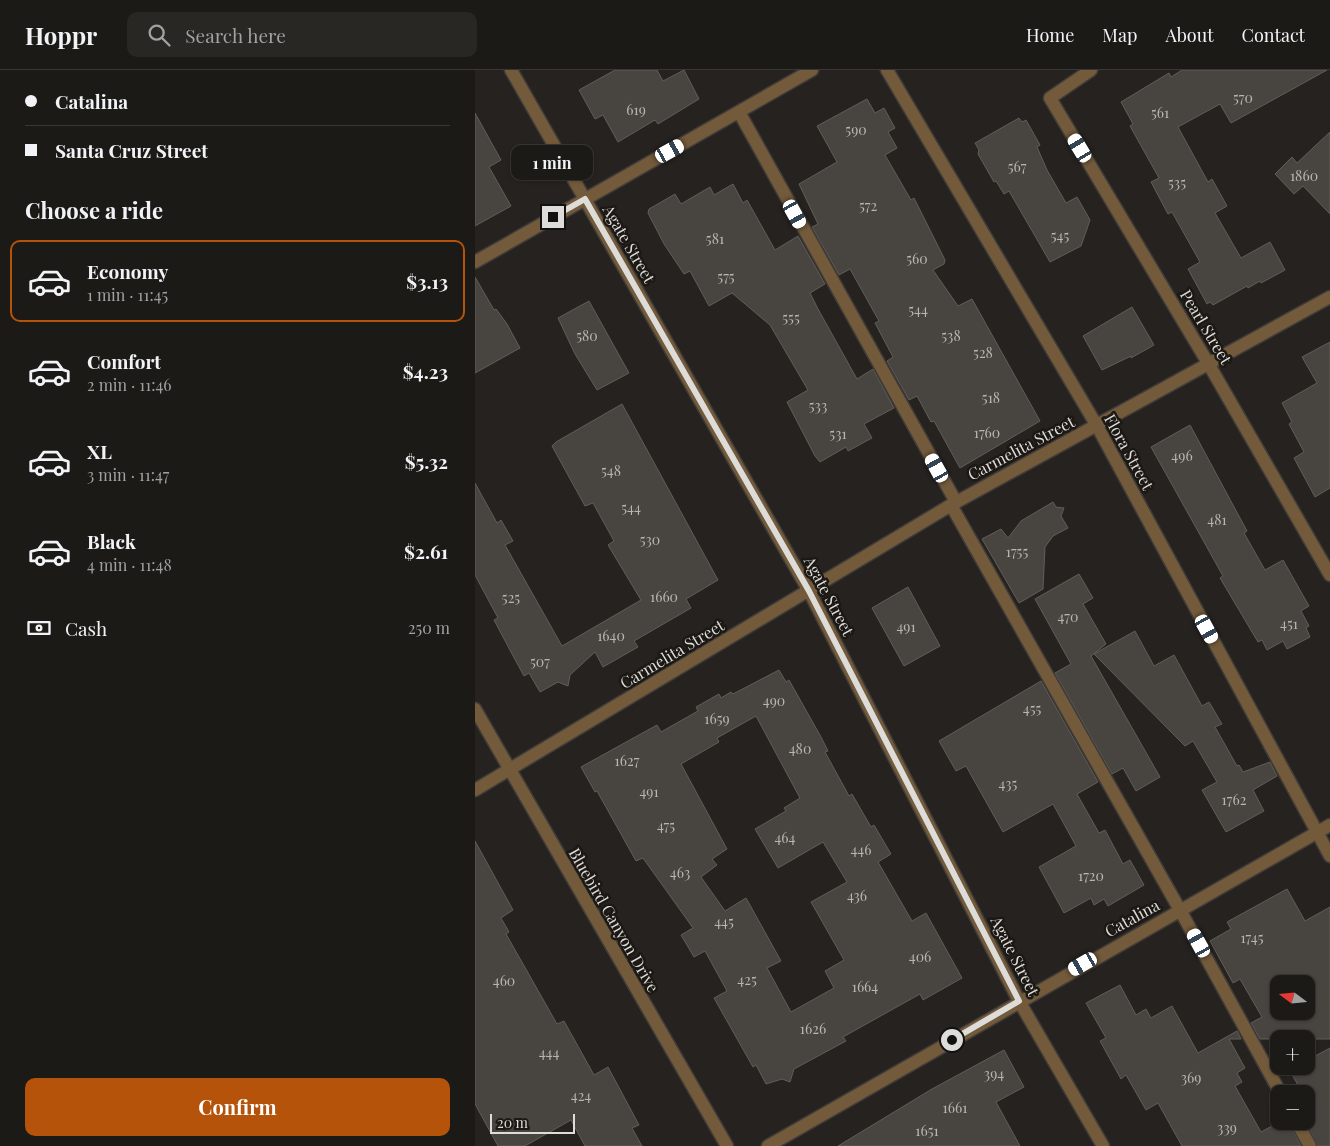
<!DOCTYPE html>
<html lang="en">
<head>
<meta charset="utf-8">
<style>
	:root { --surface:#1c1a17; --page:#292724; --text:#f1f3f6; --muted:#a0a1a1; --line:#3a3836; --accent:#b45309 }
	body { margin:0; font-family:"Playfair Display",serif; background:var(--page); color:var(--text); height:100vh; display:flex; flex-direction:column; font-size:19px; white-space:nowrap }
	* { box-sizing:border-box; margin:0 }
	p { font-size:16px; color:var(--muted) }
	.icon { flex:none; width:28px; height:28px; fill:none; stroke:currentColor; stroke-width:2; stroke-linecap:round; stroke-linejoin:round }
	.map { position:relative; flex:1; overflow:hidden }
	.side { display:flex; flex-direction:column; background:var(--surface); width:475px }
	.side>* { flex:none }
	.banner { display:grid; align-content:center; height:110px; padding:0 25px; background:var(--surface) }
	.needle { width:32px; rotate:286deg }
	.tools { position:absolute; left:795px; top:905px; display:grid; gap:10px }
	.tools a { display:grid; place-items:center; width:45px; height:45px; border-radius:10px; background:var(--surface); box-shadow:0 1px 4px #0004,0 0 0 1px var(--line); font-size:25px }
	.scale { position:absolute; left:15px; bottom:12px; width:85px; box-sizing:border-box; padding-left:5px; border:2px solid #dedcd9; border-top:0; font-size:14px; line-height:18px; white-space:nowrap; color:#dedcd9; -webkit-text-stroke:4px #1c1915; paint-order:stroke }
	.end { position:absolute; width:22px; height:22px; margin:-11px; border:6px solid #dedcd9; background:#111; box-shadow:0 0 0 2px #111 }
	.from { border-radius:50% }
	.bubble { position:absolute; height:35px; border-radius:10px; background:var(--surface); box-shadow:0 1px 4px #0004,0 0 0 1px var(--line); font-size:16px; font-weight:700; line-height:35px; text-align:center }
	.car { position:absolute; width:15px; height:30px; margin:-15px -8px; border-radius:6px; box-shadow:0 0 4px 1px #0007; background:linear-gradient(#fff 24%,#345 0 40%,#fff 0 76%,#345 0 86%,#fff 0) }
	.banner b { display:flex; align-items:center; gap:18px; height:48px; font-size:19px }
	.banner b+b { border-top:1px solid var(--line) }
	.banner i { width:12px; height:12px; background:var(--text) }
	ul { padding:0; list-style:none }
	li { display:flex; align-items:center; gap:15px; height:82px; margin:0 10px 8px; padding:0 15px; border:2px solid transparent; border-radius:10px }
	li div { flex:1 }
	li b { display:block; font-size:19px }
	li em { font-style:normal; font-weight:700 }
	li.on { border-color:var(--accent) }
	li>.icon { width:45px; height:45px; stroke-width:1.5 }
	h2 { padding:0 25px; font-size:22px; line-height:60px }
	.pay { display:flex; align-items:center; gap:12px; height:55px; padding:0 25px; font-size:19px }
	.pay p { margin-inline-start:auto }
	.cta { display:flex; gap:10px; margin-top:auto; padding:10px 25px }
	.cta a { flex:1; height:58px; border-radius:10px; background:var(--accent); color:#fff; font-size:20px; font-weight:700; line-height:58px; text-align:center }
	header { display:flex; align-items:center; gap:30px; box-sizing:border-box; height:70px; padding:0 25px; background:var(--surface); border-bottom:1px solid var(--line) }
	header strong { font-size:24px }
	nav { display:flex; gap:28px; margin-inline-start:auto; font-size:18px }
	.search { width:350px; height:45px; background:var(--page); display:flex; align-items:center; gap:12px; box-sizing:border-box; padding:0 18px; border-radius:10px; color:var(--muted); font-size:19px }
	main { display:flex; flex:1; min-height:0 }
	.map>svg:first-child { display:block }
</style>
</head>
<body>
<header>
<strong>Hoppr</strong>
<div class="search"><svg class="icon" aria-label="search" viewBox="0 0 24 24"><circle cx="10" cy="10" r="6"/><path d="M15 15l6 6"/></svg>Search here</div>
<nav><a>Home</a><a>Map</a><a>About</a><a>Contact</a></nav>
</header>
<main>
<section class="side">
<div class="banner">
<b><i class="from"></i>Catalina</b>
<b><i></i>Santa Cruz Street</b>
</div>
<h2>Choose a ride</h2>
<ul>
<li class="on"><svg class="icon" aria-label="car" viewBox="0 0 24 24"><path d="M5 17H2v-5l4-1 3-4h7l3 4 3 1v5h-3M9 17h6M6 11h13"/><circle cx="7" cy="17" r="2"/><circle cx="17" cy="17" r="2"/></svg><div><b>Economy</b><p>1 min · 11:45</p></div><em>$3.13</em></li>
<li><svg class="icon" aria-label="car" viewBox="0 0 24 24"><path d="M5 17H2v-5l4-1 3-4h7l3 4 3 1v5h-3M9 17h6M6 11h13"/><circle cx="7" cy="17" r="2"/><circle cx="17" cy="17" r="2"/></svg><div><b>Comfort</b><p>2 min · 11:46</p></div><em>$4.23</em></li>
<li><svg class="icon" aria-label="car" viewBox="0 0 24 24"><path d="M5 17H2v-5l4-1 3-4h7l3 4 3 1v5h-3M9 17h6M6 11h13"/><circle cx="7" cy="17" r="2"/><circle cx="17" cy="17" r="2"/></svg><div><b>XL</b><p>3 min · 11:47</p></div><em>$5.32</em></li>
<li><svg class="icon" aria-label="car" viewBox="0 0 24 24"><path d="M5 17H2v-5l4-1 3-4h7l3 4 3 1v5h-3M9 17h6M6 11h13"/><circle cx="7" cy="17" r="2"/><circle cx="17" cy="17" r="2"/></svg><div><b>Black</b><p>4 min · 11:48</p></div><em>$2.61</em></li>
</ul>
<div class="pay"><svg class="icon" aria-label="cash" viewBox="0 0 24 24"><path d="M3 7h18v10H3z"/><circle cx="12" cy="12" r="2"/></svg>Cash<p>250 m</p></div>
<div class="cta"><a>Confirm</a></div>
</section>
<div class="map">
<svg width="855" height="1076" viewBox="0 0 855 1076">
	<rect width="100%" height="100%" fill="#26221f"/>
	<g fill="#484440" stroke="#615e59" fill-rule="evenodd">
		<path d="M140,0h42l6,11 21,-11 15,29 -41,25 -3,-4 -37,22 -15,-27 -8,4 -16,-29z"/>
		<path d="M707,0h145l-96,53 -11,-19 -42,23 30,55 4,-3 15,27 -12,7 26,45 29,-16 15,28 -24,13 -1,-2 -12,7 -1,-2 -34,19 -3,-3 -3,2 -19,-35 12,-7 -28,-50 -4,2 -17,-32 8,-4 -29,-52 3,-2 -12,-22 48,-29 2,4z"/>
		<path d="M392,29l8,14 9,-5 11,20 -7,4 9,16 -12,7 26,45 3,-2 31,62 -1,4 -11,6 25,36 14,-7 68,122 -80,47 -26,-47 -3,1 -14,-26 -8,4 -22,-39 6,-4 -18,-34 4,-2 -29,-52 -11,6 -27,-48 6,-3 -19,-40 38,-22 -20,-36z"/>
		<path d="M0,43l26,47 -12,7 22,39 -36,20z"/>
		<path d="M544,48l3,4 4,-2 14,25 -3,2 10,23 19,33 11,-6 13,23 -9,26 -31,16 -41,-71 -5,3 -8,-13 -2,1 -16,-28 1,-4 -4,-7z"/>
		<path d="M855,62v82l-27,-28 -9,8 -19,-20 17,-17 5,6z"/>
		<path d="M258,114l10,19 4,-3 28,50 23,-14 27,48 -15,9 8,16 39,70 16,-10 21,39 -30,16 8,14 -24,13 -2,-4 -26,15 -5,-6 -28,-54 21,-12 -38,-65 -38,-32 -23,13 -19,-35 -6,3 -20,-30 -16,-31 1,-4 26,-15 6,10 29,-17 4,8z"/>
		<path d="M0,207l19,33 2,-1 11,15 13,24 -45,25z"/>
		<path d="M114,231l40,72 -32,17 -22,-36 -17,-36z"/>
		<path d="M657,237l22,38 -23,13v-2l-29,14 -19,-34z"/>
		<path d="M855,272v146l-15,9 -21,-39 10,-6 -15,-28 3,-2 -10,-19 35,-20 -15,-26z"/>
		<path d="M147,334l96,176 -32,19 5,9 -57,33 4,6 -35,20 -8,-15 -25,23 -2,11 -10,-4 -18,10 -11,-19 -5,3 -13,-24 -17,-32 4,-2 -23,-43v-92l22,40 4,-3 12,21 -8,4 57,101 79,-46 -33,-55 6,-4 -21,-38 -8,3 -33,-60 4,-4z"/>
		<path d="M715,355l57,106 -3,2 21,37 18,-10 26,46 -8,5 8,15 -3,2 4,9 -23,12 -4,-8 -16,9 -5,-10 -4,2 -38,-64 3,-2 -72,-129z"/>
		<path d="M578,432l3,5 8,1 -3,8 7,12 -15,8 -8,11 -2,42 -24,14 -37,-64 19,-10 7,9 13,-17z"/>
		<path d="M604,504l14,24 -10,6 23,40 -15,12 69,121 -24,14 -13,-23 -11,6 -57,-101 16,-9 -36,-65z"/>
		<path d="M433,517l32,59 -36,20 -32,-58z"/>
		<path d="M660,561l19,35 20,-11 28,51 7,-4 13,22 -7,3 22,39 2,-1 4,7 27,-10 7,14 -24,14 11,21 -38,21 -24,-42 15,-8 -24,-41 -8,5 -91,-92z"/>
		<path d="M304,600l7,12 3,-2 32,57 7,14 -3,1 24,44 3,-2 19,33 3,-2 17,29 -13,8 34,59 14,-8 36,65 -39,22 -3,-6 -77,43 3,4 -52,28 -4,13 -8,-3 -16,5 -10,-19 -3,2 -39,-69 13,-7 -22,-40 -11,6 -13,-22 12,-7 -50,-70 -7,3 -39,-70 -2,1 -14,-25 76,-42 4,7 37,-21 -2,-4 23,-13 2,4 10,-6 2,2zM281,646l44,82 -16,10 2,3 -31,18 23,39 45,-26 24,40 -36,20 33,58 -19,11 9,17 -43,24 -24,-44 14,-7 -35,-63 -21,13 -24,-34 16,-12 -5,-6 15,-10 -46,-85 38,-22 -2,-4z"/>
		<path d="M566,611l57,101 -21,12 22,39 6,-3 18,34 7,-4 14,25 -36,21 -4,-7 -10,6 -3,-7 -27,15 -25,-46 37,-21 -23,-42 -50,28 -37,-66 -10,5 -17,-30z"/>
		<path d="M0,771l38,69 -12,8 8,14 -3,2 51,90 7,-3 30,54 14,-8 31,58 -7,3 10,18h-57l-14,-26 -46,26h-27l-23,-42z"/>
		<path d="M812,819l18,32 25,-14v132h-70l-9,-16 11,-6 -22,-38 -7,4 -23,-42 21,-12 -4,-7zM804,914h27v27h-27z"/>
		<path d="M645,915l16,30 10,-6 5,9 21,-12 26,47 39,-22 4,8h-12l16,29 -8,5 5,9 -7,4 26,46 20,-11h7l13,25h-119l-24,-43 -12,7 -20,-35 -5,4 -21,-38 6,-3 -20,-35z"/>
		<path d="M855,978v98h-12l-13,-25 1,-14 4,-2 -4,-11h-3l-13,-23 8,-5h8v-5z"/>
		<path d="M529,980l20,37 -28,15 24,44h-182l94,-57z"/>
	</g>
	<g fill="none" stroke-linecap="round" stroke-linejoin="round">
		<defs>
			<g id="service">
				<path d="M264,42l217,390"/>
				<path d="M476,435l229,405 101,184"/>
				<path d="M821,1051l14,25"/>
			</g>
			<g id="minor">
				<path d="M36,0l298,521 210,410 84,145"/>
				<path d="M412,0l210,356 233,430"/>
				<path d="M616,0l-41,28 158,265 122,212"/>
				<path d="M0,192l337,-192"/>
				<path d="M0,720l476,-285 379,-208"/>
				<path d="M293,1076l562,-321"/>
			</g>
			<path id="tertiary" d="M0,639l252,437"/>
		</defs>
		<use href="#service" stroke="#403c39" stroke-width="15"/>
		<use href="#minor" stroke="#403c39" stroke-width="15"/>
		<use href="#tertiary" stroke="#403c39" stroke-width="15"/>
		<use href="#service" stroke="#725a3a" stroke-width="12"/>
		<use href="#minor" stroke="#725a3a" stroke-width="12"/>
		<use href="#tertiary" stroke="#725a3a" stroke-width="12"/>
	</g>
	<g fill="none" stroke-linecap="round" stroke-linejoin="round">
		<path stroke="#dedcd9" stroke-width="6" d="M78,147l32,-18 224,392 210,410 -67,39"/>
	</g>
	<g text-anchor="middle" stroke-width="5" stroke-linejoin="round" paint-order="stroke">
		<g font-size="14" fill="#b8b6b3">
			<text x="768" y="33">570</text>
			<text x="161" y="45">619</text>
			<text x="685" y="48">561</text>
			<text x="381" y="65">590</text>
			<text x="542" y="102">567</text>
			<text x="829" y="111">1860</text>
			<text x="702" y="118">535</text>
			<text x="393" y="141">572</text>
			<text x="585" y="171">545</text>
			<text x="240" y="174">581</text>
			<text x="442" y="194">560</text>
			<text x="251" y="212">575</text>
			<text x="443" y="245">544</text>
			<text x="316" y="253">555</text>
			<text x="112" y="271">580</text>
			<text x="476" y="271">538</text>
			<text x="508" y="288">528</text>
			<text x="516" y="333">518</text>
			<text x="343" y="341">533</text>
			<text x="512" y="368">1760</text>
			<text x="363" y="369">531</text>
			<text x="707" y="391">496</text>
			<text x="136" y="406">548</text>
			<text x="156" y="443">544</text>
			<text x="742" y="455">481</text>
			<text x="175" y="475">530</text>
			<text x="542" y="487">1755</text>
			<text x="189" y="532">1660</text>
			<text x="36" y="533">525</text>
			<text x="593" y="552">470</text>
			<text x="814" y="559">451</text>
			<text x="431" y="562">491</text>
			<text x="136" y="571">1640</text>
			<text x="65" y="597">507</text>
			<text x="299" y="636">490</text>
			<text x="557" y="644">455</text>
			<text x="242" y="654">1659</text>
			<text x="325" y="684">480</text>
			<text x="152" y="696">1627</text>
			<text x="533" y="719">435</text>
			<text x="174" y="727">491</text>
			<text x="759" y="735">1762</text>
			<text x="191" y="761">475</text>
			<text x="310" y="773">464</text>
			<text x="386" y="785">446</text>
			<text x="205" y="808">463</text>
			<text x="616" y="811">1720</text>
			<text x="382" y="831">436</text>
			<text x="249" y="857">445</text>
			<text x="777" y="873">1745</text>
			<text x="445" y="892">406</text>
			<text x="272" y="915">425</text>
			<text x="29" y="916">460</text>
			<text x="390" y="922">1664</text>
			<text x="338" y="964">1626</text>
			<text x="74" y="988">444</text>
			<text x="519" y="1009">394</text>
			<text x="716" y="1013">369</text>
			<text x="106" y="1031">424</text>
			<text x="480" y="1043">1661</text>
			<text x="752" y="1063">339</text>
			<text x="452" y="1066">1651</text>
		</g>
		<g font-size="16" fill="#dedcd9" stroke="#1c1915">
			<text transform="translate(154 174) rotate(60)" y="6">Agate Street</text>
			<text transform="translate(731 257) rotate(59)" y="6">Pearl Street</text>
			<text transform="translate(546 378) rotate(-28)" y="6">Carmelita Street</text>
			<text transform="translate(654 382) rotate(61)" y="6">Flora Street</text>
			<text transform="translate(354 526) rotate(62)" y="6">Agate Street</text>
			<text transform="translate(197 584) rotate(-31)" y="6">Carmelita Street</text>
			<text transform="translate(657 848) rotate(-29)" y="6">Catalina</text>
			<text transform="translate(139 850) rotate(60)" y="6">Bluebird Canyon Drive</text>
			<text transform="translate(540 886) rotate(63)" y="6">Agate Street</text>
		</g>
	</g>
</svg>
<div class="tools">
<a><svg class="needle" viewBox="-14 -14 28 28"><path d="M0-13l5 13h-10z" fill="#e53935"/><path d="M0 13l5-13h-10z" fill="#a0a1a1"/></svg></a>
<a>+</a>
<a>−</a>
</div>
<div class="scale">20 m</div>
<i class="end from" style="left:477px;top:970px"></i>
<i class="end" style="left:78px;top:147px"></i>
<div class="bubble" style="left:36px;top:75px;width:82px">1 min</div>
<i class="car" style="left:605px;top:78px;rotate:329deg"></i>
<i class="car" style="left:195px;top:81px;rotate:61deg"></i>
<i class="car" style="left:320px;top:144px;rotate:151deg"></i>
<i class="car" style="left:462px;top:398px;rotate:331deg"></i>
<i class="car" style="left:732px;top:559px;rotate:151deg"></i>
<i class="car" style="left:724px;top:873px;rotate:331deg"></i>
<i class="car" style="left:608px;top:894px;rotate:240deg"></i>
</div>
</main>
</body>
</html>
